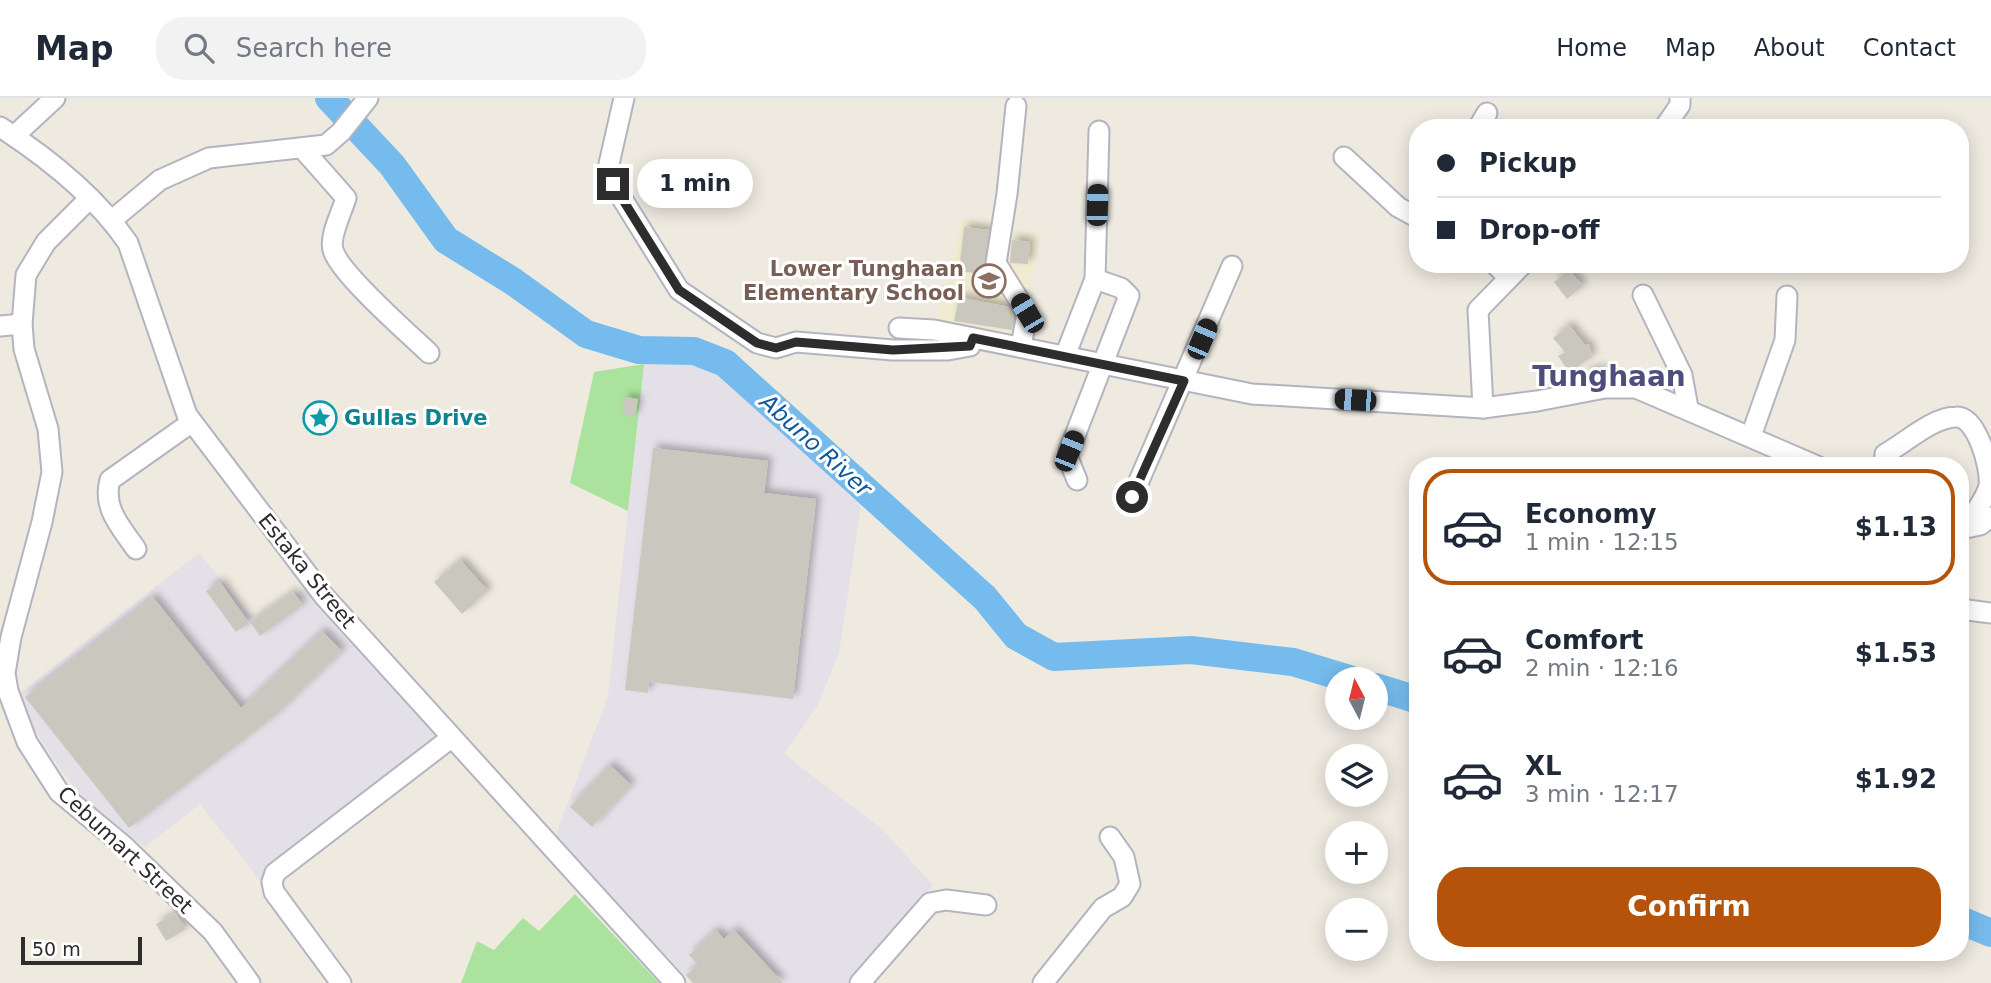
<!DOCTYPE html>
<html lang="en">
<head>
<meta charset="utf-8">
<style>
	:root { --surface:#fff; --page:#f2f2f3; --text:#1f2937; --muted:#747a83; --line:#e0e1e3; --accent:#b45309 }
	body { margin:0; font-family:"DejaVu Sans",sans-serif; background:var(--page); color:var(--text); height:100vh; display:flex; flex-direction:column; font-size:26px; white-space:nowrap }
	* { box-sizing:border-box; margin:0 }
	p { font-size:23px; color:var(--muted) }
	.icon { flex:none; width:38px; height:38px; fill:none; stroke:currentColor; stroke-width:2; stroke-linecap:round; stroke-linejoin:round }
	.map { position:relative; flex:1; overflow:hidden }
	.details { position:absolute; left:1409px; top:359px; width:560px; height:504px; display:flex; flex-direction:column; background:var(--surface); border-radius:28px; box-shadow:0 4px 18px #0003 }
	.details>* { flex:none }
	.banner { position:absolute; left:1409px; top:21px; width:560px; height:154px; border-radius:28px; box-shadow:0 4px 18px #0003; display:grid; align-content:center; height:154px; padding:0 28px; background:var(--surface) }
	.needle { width:46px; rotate:353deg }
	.buttons { position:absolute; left:1325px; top:569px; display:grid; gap:14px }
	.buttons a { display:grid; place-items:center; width:63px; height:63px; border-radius:50%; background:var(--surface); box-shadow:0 4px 18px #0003; font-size:35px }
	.scale { position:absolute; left:21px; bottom:18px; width:121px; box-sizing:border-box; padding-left:7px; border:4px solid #2d2d2d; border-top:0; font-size:19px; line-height:24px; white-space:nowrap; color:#2d2d2d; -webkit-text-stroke:5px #fff; paint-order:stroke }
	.end { position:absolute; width:32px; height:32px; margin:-16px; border:9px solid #2d2d2d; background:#fff; box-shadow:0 0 0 4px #fff }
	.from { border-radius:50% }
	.bubble { position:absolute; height:49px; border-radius:24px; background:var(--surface); box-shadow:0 4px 18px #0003; font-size:23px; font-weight:700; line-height:49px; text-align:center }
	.car { position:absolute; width:21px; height:42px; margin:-21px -10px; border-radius:9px; box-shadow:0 0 5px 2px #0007; background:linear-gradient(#222 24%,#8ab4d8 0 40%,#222 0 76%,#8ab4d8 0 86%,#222 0) }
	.banner b { display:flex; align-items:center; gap:24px; height:66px; font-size:26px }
	.banner b+b { border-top:2px solid var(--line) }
	.banner i { width:18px; height:18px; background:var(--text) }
	ul { padding:12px 0 0; list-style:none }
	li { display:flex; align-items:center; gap:21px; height:116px; margin:0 14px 10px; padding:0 14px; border:4px solid transparent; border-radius:28px }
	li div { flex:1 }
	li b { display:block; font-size:26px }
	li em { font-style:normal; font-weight:700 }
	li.on { border-color:var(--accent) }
	li>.icon { width:63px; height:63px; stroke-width:1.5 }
	.cta { display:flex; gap:14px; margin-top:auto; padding:14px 28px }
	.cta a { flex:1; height:80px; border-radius:28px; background:var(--accent); color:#fff; font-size:28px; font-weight:700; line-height:80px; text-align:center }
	header { display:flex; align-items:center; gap:42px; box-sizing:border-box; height:98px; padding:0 35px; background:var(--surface); border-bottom:2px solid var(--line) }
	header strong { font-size:33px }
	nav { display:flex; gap:38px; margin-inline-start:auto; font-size:24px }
	.search { width:490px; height:63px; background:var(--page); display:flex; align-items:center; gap:18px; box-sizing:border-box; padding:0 24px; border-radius:28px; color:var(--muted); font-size:26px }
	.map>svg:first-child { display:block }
</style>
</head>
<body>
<header>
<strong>Map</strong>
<div class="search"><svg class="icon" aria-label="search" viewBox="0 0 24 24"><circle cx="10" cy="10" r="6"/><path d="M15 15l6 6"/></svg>Search here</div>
<nav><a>Home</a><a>Map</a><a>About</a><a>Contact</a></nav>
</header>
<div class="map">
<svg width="1991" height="885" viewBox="0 0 1991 885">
	<defs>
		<filter id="shadow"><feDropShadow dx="4.5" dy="-4.5" stdDeviation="3.5" flood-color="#0004"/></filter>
	</defs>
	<rect width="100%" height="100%" fill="#eeeae0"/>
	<g fill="#e3e0e7">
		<path d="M686,262l32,14 143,132 -22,147 -21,52 -34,49 98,75 51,56 -85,98h-156l-137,-146 53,-141 36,-332z"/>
		<path d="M199,455l58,70 50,-37 50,61 85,92 -181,143 -61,-78 -55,43 -56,-39 -40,-55 -34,-56z"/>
	</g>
	<path fill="#efead0" d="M962,120l79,18 -25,108 -80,-19z"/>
	<g fill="#abe39e">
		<path d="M644,266l-16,147 -58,-28 24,-111z"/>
		<path d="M575,796l84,89h-198l16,-42 17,9 29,-32 16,13z"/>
	</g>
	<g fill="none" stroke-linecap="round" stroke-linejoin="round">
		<g stroke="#76bbed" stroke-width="28">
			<path d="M329,0l63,67 54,75 68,42 72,52 53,16 55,1 31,12 260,235 31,38 38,21 137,-7 102,12 56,17"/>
			<path d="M1376,589l42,13"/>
			<path d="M1960,822l31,13"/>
		</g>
	</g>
	<g fill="#cac8be" filter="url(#shadow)">
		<path d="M964,129l25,3 -5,31 4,14 -29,-4z"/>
		<path d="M1012,142l18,2 -2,22 -18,-1z"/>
		<path d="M1569,172l14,16 -16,13 -13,-17z"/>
		<path d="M959,199l50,10 5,8 -2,15 -58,-9z"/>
		<path d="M1569,227l16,20 4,-1 3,13 -23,15 -11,-16 7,-4 -12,-14z"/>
		<path d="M1603,271l1,7 -17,3 -1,-8z"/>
		<path d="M625,299l13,2 -3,18 -13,-3z"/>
		<path d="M653,350l115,13 -4,32 52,6 -23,200 -144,-17 -1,11 -23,-3z"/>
		<path d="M460,462l28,31 -26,23 -28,-32z"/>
		<path d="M220,484l29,41 -13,9 -30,-41z"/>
		<path d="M293,494l10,13 -43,31 -10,-14z"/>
		<path d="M153,499l88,111 81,-77 20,20 -68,65 -145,112 -104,-131z"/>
		<path d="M610,667l21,20 -39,42 -22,-20z"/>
		<path d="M175,815l11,16 -20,12 -10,-17z"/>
		<path d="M716,832l8,9 10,-9 49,53h-90l-7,-8 12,-10 -9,-10z"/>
	</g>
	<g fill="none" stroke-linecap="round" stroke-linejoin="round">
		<defs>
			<g id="minor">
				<path d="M624,0l-15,66 4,20 66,106 78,53 19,5 20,-6 97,8h55l22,-4 3,-8"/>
				<path d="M1016,8l-9,88 -11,69 31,50 -6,34"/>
				<path d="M0,29c48,31 95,68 128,116l59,172 137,181 351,387"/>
				<path d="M1478,30l9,-15"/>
				<path d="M1664,30l16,-23v-7"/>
				<path d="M14,38l41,-38"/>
				<path d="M302,50l44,50c-4,14 -17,38 -13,52 6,23 76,84 96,103"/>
				<path d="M1344,59l54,50 20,11"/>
				<path d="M90,100l-44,44 -20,33 -4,49 2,25 24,80 4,43 -10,50 -31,115 -6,36 3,18 19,51 32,50 65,54 89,86 37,51"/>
				<path d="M112,122l48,-40 49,-22 117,-13 15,-13 27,-34"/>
				<path d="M1495,166l13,13"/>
				<path d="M1643,197l39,80 6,33"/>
				<path d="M0,228l22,-2"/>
				<path d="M899,230l35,2 318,64 231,14 54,-7 68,-13h31l181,78"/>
				<path d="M1065,258l30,-77 4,-148"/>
				<path d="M1483,310l-5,-98 45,-46"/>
				<path d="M1751,338l34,-96 2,-44"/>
				<path d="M1884,368l1,-12c20,-11 48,-37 71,-37 21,-1 35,51 33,68 -2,13 -17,30 -23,42"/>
				<path d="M1077,382l-9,-22 1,-7 60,-155 -8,-8 -26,-9"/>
				<path d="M1132,399l100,-231"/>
				<path d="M1961,431l19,-4 11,-8"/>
				<path d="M136,451c-15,-22 -34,-41 -26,-69l82,-58"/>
				<path d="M1960,511l31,4"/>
				<path d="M341,885l-67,-91 -2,-10 3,-9 176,-135"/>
				<path d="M860,885l70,-80 16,-3 40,5"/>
				<path d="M1043,885l60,-75 19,-11 8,-13 -6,-27 -14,-20"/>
			</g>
		</defs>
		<use href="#minor" stroke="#b3b4c0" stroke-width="23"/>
		<use href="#minor" stroke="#fff" stroke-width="19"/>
	</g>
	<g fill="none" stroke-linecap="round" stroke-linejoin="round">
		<path stroke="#2d2d2d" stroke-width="9" d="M613,86l66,106 78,53 19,5 20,-6 97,8 77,-4 3,-8 211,43 -52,116"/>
	</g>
	<defs>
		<symbol id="school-ring" viewBox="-11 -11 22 22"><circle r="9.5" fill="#fff" stroke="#8d6e63" stroke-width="1.5"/><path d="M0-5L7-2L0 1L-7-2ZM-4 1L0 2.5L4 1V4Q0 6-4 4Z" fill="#8d6e63"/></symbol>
		<symbol id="sight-ring" viewBox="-11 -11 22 22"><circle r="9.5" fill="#fff" stroke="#0f9aa8" stroke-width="1.5"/><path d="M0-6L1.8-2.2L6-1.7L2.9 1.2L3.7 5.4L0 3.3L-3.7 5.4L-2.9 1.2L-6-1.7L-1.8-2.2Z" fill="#0f9aa8"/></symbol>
	</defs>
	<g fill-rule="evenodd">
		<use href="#school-ring" x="970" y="164" width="38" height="38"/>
		<use href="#sight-ring" x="301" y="301" width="38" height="38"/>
	</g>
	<g text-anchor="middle" stroke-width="6" stroke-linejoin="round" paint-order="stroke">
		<g font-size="21" font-weight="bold" fill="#785e54" stroke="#fff" text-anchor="end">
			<text x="964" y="178">Lower Tunghaan<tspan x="964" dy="24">Elementary School</tspan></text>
		</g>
		<g font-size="21" font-weight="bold" fill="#0d838f" stroke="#fff" text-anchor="start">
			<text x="344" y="327">Gullas Drive</text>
		</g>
		<g font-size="21" fill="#2d2d2d" stroke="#fff">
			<text transform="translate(307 473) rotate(51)" y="7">Estaka Street</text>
			<text transform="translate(125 752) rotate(43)" y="7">Cebumart Street</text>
		</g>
		<g font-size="23" font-style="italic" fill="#10579e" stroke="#fff">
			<text transform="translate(816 347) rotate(42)" y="8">Abuno River</text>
		</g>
		<g font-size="28" font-weight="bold" fill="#4d4e7e" stroke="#fff">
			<text x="1609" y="288">Tunghaan</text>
		</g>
	</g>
</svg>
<div class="buttons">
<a><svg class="needle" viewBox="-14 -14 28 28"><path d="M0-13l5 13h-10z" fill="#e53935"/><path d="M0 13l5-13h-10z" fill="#747a83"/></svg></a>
<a><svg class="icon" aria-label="layers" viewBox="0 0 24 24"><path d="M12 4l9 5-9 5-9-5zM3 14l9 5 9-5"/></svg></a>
<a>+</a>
<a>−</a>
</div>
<div class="scale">50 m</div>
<i class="end from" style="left:1132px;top:399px"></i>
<i class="end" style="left:613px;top:86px"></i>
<div class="bubble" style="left:637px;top:61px;width:116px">1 min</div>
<i class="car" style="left:1097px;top:107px;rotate:2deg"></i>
<i class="car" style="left:1027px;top:215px;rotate:329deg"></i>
<i class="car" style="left:1202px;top:241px;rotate:23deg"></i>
<i class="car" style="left:1355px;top:302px;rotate:274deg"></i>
<i class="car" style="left:1069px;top:353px;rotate:22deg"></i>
<div class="banner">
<b><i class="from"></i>Pickup</b>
<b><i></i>Drop-off</b>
</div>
<section class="details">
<ul>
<li class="on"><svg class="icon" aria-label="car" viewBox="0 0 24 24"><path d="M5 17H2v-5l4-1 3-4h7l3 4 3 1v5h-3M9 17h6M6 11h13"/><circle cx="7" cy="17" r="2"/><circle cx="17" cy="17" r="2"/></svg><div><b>Economy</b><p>1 min · 12:15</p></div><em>$1.13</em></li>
<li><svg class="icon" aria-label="car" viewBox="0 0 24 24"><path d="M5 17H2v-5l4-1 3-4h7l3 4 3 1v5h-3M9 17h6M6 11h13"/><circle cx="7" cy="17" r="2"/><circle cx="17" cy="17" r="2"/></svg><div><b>Comfort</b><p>2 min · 12:16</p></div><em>$1.53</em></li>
<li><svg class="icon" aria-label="car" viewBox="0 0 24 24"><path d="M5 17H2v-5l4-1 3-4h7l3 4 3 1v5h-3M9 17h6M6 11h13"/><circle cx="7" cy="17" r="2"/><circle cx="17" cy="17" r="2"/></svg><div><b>XL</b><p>3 min · 12:17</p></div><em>$1.92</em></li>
</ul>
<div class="cta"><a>Confirm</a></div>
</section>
</div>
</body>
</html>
